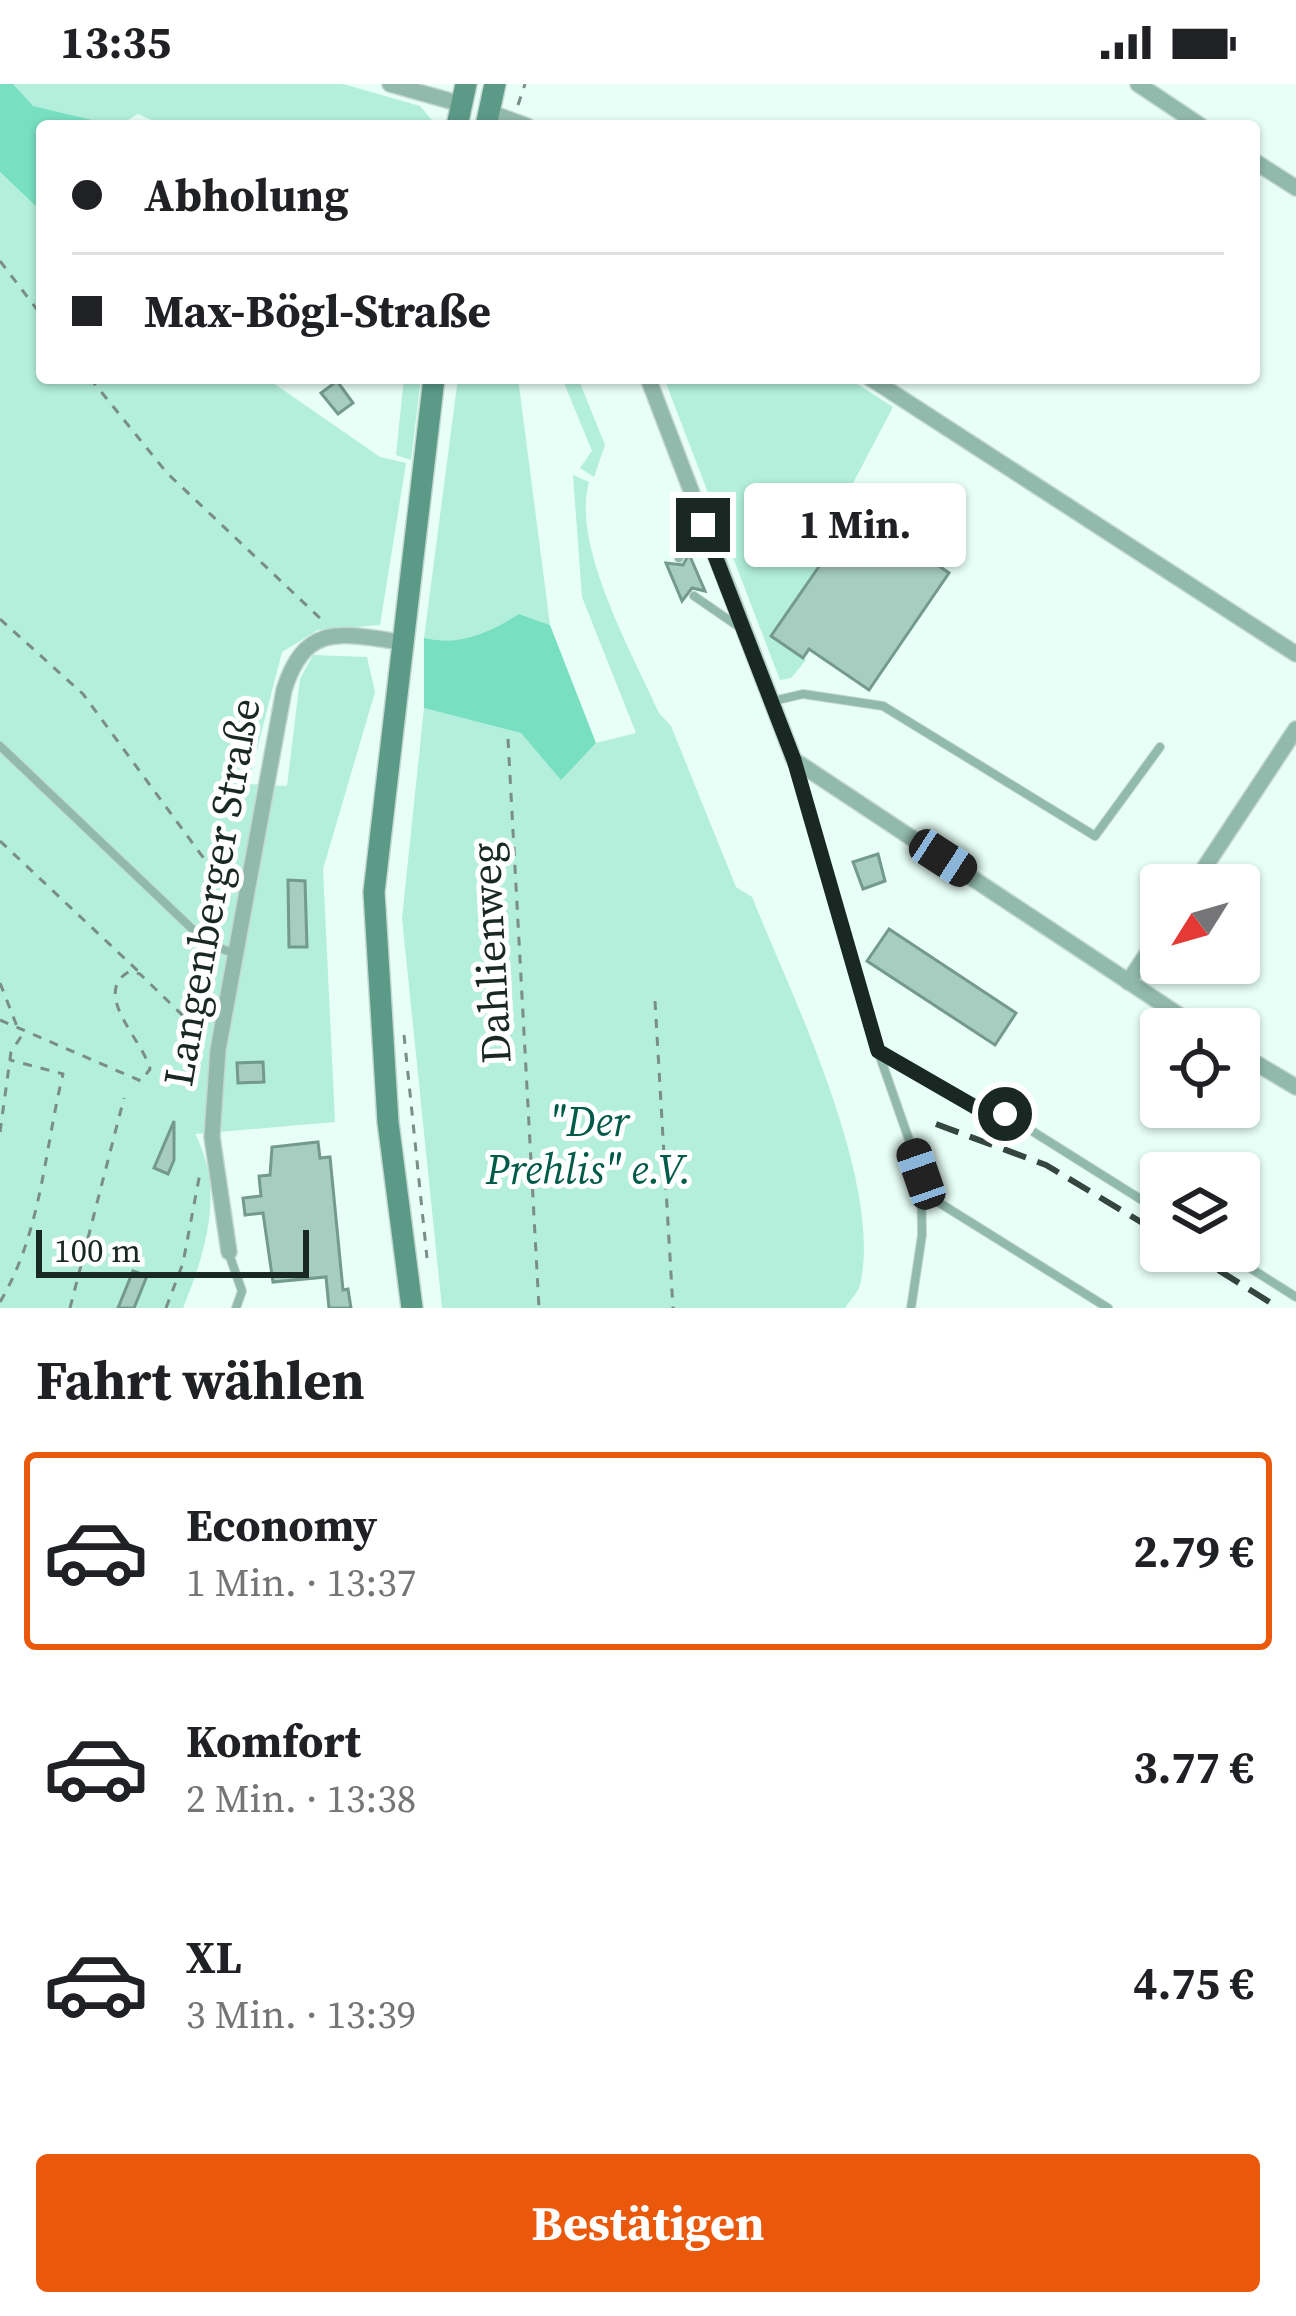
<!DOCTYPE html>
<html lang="de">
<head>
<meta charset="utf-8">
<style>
	:root { --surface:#fff; --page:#f2f2f2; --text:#202124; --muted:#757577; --line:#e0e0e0; --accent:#ea580c }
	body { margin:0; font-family:"Source Serif 4",serif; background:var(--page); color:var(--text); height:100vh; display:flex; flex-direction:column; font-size:45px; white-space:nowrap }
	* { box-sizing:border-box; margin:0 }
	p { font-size:39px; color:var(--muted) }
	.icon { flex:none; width:66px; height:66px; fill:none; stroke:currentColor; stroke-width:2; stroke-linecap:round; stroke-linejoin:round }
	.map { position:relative; height:1224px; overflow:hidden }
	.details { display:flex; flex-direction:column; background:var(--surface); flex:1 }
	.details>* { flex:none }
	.hud { position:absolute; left:36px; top:36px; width:1224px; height:264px; border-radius:12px; box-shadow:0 3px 9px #0004; display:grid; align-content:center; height:264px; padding:0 36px; background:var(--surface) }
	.needle { width:78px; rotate:233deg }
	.tools { position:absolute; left:1140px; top:780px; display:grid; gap:24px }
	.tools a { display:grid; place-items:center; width:120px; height:120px; border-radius:12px; background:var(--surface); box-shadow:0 3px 9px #0004; font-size:60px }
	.scale { position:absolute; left:36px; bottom:30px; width:273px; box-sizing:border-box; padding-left:12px; border:6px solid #192823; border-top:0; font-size:33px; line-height:42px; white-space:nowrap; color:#192823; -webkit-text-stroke:9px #fff; paint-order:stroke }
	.end { position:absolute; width:54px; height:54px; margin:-27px; border:15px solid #192823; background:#fff; box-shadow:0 0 0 6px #fff }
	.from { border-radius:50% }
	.bubble { position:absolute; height:84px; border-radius:12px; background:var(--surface); box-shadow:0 3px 9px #0004; font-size:39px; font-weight:700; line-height:84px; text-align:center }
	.car { position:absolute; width:36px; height:72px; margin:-36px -18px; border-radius:15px; box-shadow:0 0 9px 3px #0007; background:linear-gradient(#222 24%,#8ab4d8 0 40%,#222 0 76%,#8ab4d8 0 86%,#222 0) }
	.hud b { display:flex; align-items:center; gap:42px; height:114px; font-size:45px }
	.hud b+b { border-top:3px solid var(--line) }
	.hud i { width:30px; height:30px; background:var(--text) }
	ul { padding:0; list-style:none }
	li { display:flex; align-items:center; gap:36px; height:198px; margin:0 24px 18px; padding:0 12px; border:6px solid transparent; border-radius:12px }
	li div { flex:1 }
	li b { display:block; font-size:45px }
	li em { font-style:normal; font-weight:700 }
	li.selected { border-color:var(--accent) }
	li>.icon { width:108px; height:108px; stroke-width:1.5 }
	h2 { padding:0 36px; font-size:54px; line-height:144px }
	.cta { display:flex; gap:24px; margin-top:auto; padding:24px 36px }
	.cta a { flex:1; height:138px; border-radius:12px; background:var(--accent); color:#fff; font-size:48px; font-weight:700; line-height:138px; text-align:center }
	.status { display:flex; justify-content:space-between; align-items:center; height:84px; padding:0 60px; background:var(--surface); direction:ltr }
	.status svg { height:33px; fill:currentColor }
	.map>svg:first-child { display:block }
</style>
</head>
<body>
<div class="status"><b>13:35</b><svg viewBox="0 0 49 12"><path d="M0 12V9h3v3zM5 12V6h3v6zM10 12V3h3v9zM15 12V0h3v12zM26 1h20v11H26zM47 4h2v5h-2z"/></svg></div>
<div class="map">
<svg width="1296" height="1224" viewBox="0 0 1296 1224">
	<rect width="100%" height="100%" fill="#e7fff6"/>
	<g fill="#b3efdb">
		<path d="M13,0h330l77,22 17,20h-273l-26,-12 -20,12 -86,-20z"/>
		<path d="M0,88l42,40v166h224l114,79 26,6 -26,162 -62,5 -36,22 -34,132 39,2 13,-107 13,-24 54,2 8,35 -52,177 12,253 -140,12c30,56 11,117 -12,174h-183z"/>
		<path d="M404,294h17l-10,82 -15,-5z"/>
		<path d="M458,294h60l32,247 -31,-11c-31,19 -59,32 -95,24z"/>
		<path d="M562,294h16l27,67 -11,32 -14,-9 12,-17z"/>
		<path d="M664,294h184l45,29 -41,78 -14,9 -19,31 20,13 -67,98 34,24 -15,18 -11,2z"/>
		<path d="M573,391l16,7c-18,64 44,172 70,231l12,13 65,161 16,10c39,97 132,285 108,388 -2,8 -10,15 -15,23h-403l-40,-390 22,-210 97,25 40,46 35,-36 40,-10 -54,-136z"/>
	</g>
	<g fill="#79dfc1">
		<path d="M0,0h13l20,22 85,20h-76v86l-42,-40z"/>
		<path d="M519,530l31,11 46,118 -35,37 -40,-47 -97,-25v-70c36,8 64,-5 95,-24z"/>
	</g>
	<g fill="#a6cdc0" stroke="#74998d" stroke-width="3">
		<path d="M337,297l16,22 -15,11 -17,-21z"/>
		<path d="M858,426l91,63 -80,117 -60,-41 -6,9 -32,-22z"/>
		<path d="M689,470l16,37 -13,-3 -10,13 -16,-38 17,2z"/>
		<path d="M878,770l7,27 -22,8 -10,-27z"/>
		<path d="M288,796l17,1 2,66h-18z"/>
		<path d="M889,845l127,84 -21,32 -128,-84z"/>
		<path d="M263,978l1,20 -26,1 -1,-20z"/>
		<path d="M174,1037v39l-6,14 -14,-6z"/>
		<path d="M318,1058l2,16 10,-1 13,133 5,-1 3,19h-22l-3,-31 -53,5 -10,-69 -18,2 -2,-17 18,-2 -2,-20 11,-1 2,-28z"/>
		<path d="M133,1187l14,5 -13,32h-16z"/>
	</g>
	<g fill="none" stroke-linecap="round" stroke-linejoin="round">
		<defs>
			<g id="lane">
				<path d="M679,474l10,-61"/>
				<path d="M694,512l48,33"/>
				<path d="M773,617l30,-7 80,12 212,130 65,-89"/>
				<path d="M0,662l207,197 31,12"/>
				<path d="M794,677l84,290 43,123 1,61 -11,73"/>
				<path d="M879,968l104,59 22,3 156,98"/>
				<path d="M922,1108l186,116"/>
				<path d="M1223,1167l73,46"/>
				<path d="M229,1170l13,37 -6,17"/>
			</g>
			<g id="street">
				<path d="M390,0l71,20"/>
				<path d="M1138,0l63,42"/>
				<path d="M489,28l38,14"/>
				<path d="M1254,77l42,27"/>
				<path d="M648,294l146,382 406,269"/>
				<path d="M870,294l426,276"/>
				<path d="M1193,801l103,-156"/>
				<path d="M1128,898l33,-49"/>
				<path d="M1239,969l57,34"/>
				<path d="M229,1168l-17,-115 6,-87 66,-360c21,-67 56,-57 116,-48"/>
			</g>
			<g id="secondary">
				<path d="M457,42l9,-42"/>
				<path d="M486,42l9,-42"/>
				<path d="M412,1224l-24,-186 -14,-230 60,-514"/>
			</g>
		</defs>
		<use href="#lane" stroke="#c2d8d0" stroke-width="10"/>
		<use href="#street" stroke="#c2d8d0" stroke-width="18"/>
		<use href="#secondary" stroke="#c2d8d0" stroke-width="24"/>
		<g stroke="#7a8d86" stroke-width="3" stroke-dasharray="9 9" stroke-linecap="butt">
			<path d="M518,21l7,-21"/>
			<path d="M0,177l42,55"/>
			<path d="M90,294l77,95 155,147"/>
			<path d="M0,535l83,75 144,196 -10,44"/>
			<path d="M508,655l31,569"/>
			<path d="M0,757l139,131"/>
			<path d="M0,899l18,46"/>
			<path d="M655,917l18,307"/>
			<path d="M0,936l141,61 9,-12c-7,-29 -60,-76 -20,-98l10,3 64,62"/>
			<path d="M404,951l23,223"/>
			<path d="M0,1048l11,-80 13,-20"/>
			<path d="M0,1218c42,-71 44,-150 63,-228l-53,-14"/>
			<path d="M70,1224l54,-210"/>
			<path d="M166,1224l17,-45 17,-90"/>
		</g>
		<use href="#lane" stroke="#91b9ac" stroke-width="8"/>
		<use href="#street" stroke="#91b9ac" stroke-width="15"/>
		<use href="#secondary" stroke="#5b9a87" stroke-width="21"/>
		<g stroke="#35453f" stroke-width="6" stroke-dasharray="24 12" stroke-linecap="butt">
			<path d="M936,1040l110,41 115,69"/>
			<path d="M1188,1167l91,57"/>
		</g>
	</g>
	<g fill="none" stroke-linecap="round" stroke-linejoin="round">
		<path stroke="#192823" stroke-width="15" d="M703,441l91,235 84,291 104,60 23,3"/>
	</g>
	<g text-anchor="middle" stroke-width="10" stroke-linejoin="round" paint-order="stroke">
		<g font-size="42" fill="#192823" stroke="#fff">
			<text transform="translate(211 808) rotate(-80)" y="15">Langenberger Straße</text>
			<text transform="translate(490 869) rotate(-93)" y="15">Dahlienweg</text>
		</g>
		<g font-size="42" font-style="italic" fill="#005a48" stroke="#fff">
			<text x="589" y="1052">"Der<tspan x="589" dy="48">Prehlis" e.V.</tspan></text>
		</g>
	</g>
</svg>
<div class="tools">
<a><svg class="needle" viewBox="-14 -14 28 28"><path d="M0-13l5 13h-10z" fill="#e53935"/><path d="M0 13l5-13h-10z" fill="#757577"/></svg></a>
<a><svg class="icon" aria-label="locate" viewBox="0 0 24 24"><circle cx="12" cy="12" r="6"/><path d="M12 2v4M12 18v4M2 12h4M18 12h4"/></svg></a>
<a><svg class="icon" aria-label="layers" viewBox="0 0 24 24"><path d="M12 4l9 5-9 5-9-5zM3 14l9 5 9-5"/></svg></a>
</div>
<div class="scale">100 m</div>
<i class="end from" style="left:1005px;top:1030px"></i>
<i class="end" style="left:703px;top:441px"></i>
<div class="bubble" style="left:744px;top:399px;width:222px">1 Min.</div>
<i class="car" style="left:943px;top:774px;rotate:123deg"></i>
<i class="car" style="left:921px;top:1090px;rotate:341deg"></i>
<div class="hud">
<b><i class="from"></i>Abholung</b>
<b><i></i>Max-Bögl-Straße</b>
</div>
</div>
<section class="details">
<h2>Fahrt wählen</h2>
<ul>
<li class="selected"><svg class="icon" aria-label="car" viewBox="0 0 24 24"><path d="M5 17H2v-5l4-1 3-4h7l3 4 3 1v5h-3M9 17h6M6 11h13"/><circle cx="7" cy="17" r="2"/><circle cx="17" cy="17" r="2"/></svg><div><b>Economy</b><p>1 Min. · 13:37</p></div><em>2.79 €</em></li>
<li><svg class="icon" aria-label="car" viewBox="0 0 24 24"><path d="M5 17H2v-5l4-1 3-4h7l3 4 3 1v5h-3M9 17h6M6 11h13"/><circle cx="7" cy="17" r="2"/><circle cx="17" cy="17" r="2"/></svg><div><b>Komfort</b><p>2 Min. · 13:38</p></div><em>3.77 €</em></li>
<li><svg class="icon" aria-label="car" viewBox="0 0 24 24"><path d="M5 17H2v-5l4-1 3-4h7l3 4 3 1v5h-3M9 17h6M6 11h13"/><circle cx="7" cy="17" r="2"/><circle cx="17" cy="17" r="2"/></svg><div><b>XL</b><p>3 Min. · 13:39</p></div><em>4.75 €</em></li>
</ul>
<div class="cta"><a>Bestätigen</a></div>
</section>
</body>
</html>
